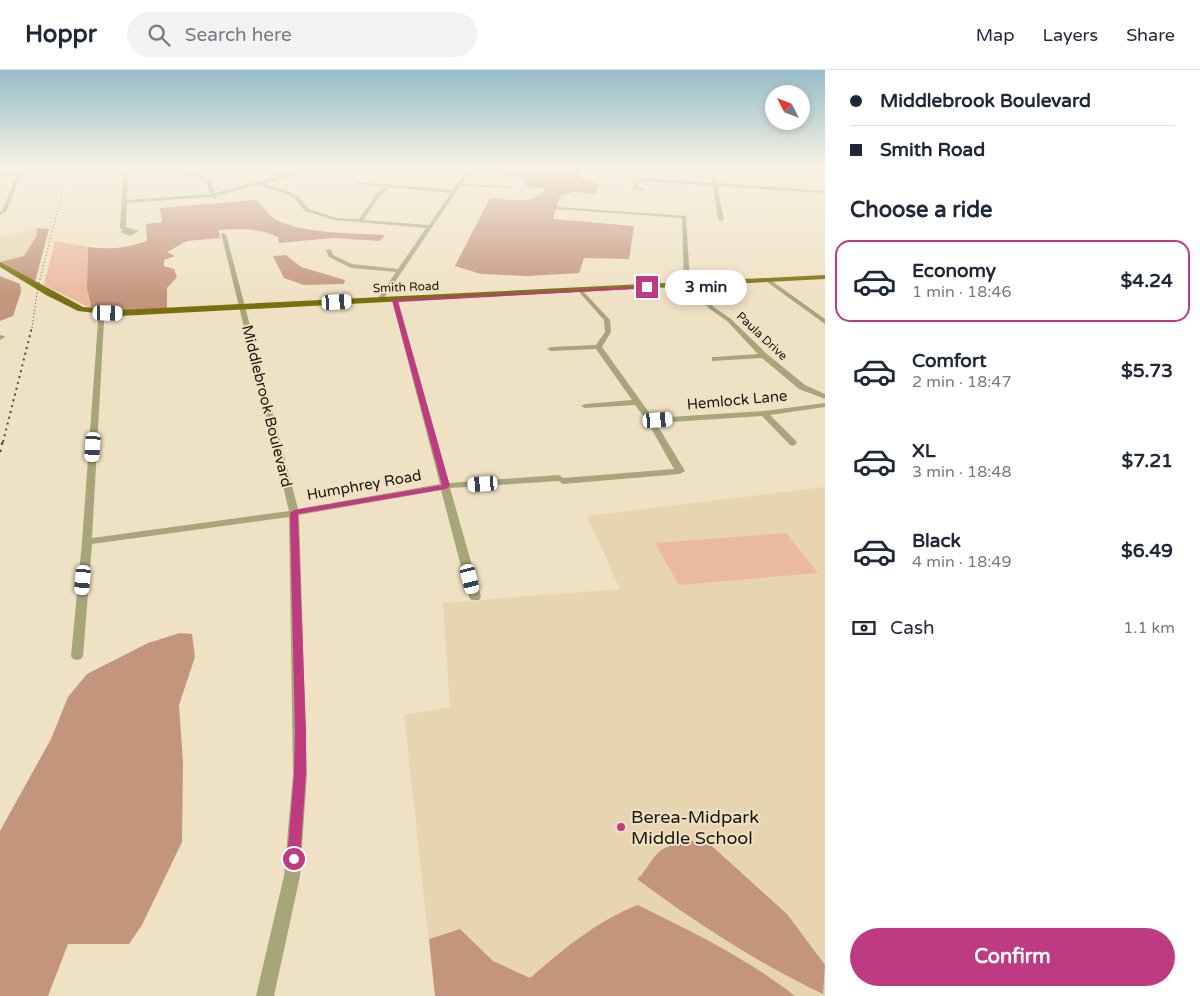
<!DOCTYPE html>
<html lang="en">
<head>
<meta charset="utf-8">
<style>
	:root { --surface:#fff; --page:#f2f2f3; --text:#1f2937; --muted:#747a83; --line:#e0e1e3; --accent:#be3b81 }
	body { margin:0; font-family:"Varela Round",sans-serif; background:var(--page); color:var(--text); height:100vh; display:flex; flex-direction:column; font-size:19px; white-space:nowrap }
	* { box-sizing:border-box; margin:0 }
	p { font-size:16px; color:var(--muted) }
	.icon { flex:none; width:28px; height:28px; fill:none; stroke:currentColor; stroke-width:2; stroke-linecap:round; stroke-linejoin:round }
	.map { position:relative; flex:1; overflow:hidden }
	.drawer { display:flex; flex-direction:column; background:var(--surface); width:375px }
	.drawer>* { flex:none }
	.top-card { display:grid; align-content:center; height:110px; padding:0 25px; background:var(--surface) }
	.needle { width:32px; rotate:312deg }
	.buttons { position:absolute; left:765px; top:15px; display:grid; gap:10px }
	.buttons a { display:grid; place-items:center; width:45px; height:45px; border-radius:50%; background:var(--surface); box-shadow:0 2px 8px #0003; font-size:25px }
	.end { position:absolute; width:22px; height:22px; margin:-11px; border:6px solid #be3b81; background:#fff; box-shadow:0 0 0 2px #fff }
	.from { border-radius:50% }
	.bubble { position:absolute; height:35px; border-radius:18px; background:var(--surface); box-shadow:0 2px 8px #0003; font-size:16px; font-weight:700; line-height:35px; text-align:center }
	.car { position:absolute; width:15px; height:30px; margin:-15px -8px; border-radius:6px; box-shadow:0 0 4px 1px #0007; background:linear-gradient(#fff 24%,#345 0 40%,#fff 0 76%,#345 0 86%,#fff 0) }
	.top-card b { display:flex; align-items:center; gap:18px; height:48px; font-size:19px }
	.top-card b+b { border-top:1px solid var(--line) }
	.top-card i { width:12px; height:12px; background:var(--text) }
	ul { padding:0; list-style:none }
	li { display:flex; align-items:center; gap:15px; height:82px; margin:0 10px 8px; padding:0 15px; border:2px solid transparent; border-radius:15px }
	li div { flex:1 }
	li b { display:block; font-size:19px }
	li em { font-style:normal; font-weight:700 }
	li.active { border-color:var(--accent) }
	li>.icon { width:45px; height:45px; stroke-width:1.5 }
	h2 { padding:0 25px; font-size:22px; line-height:60px }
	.pay { display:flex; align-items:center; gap:12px; height:55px; padding:0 25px; font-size:19px }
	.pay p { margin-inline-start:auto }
	.cta { display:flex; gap:10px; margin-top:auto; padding:10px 25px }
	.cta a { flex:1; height:58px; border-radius:30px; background:var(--accent); color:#fff; font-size:20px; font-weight:700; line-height:58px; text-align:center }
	header { display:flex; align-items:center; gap:30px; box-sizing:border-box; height:70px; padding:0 25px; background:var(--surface); border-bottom:1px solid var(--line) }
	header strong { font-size:24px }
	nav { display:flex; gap:28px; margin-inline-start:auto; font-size:18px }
	.search { width:350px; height:45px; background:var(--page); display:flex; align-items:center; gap:12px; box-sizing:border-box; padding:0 18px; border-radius:28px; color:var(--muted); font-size:19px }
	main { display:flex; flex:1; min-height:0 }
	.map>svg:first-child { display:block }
</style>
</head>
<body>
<header>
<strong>Hoppr</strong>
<div class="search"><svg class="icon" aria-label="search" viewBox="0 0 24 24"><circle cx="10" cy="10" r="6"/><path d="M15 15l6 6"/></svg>Search here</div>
<nav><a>Map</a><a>Layers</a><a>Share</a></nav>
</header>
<main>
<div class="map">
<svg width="825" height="926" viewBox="0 0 825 926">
	<rect width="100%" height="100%" fill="#efe1c4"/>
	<g fill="#e7d5b1">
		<path d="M37,158v7l-13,21 -24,6v-25z"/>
		<path d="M825,417v509h-390l-31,-281 46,-8 -7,-104 177,-14 -33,-73z"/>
	</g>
	<g fill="#ebb9a1">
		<path d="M55,171l33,6 -1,42 5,20 -48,-24z"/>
		<path d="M786,463l32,40 -139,12 -24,-42z"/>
	</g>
	<g fill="#c4957d">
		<path d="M504,97l78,1 -3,7 3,4 16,5 -2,10 -22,-2 -14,4 -7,23 81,7 -5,33 -45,-1 -5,15 -51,3 -47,-2 -26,-8 35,-68c19,1 44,8 56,-9l-16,-2 -7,-3 3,-6 -27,-2z"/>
		<path d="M255,130c12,7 11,16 26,22 29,12 72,11 104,13l-5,6 -47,-3 -54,5 -1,-6c-18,-9 -40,-8 -59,-7l1,8 -33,3 -20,11 8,4 -11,4v6l10,3 3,8 -10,11v20l-65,4 -10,-3 -5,-20 1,-42c22,3 38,1 59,-6l-1,-17 16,-2 -2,-14z"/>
		<path d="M37,158l12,1 -14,53 -35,-20 24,-6 13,-21z"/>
		<path d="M286,185l15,12 44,13 -1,4 -40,1 -20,-7 -11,-22z"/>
		<path d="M0,206l20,8 1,8 -8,24 -13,5z"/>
		<path d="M180,563l12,1 3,23 -16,48 4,57 -1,80 -40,83 -13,19h-61l-20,52h-48v-165l51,-92 17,-42 19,-23 61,-31z"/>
		<path d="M703,768l84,76 38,51 -2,29c-66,-31 -128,-72 -186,-115 9,-7 13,-19 22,-27 11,-10 31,-8 44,-14z"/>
		<path d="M638,835c54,27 109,53 157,91h-360l-6,-57 31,-10 33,32 37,17c32,-28 68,-58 108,-73z"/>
	</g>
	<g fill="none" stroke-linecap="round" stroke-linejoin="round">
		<g fill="#a8a57b" fill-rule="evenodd">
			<path d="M20,97h4l-18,45 -6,3v-3l2,-1 15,-37 -17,1v-2l18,-1z"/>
			<path d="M124,97h4l-1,33 83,-6 -4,-13 -39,-14h7l36,12 5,14 66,-17 -28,-9c11,0 21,6 31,7 12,2 27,-7 40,-7l-61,17 25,7 10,5 11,13 27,9 23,1 18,-26 7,-6 -27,-3 -2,-2 98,8 12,-18 -56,-3 -2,-2 60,3 2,-3h4l-11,17 54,3 -2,1 -54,-2 -78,115 -2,1 -3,-2 19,-28 -45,-4 -22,-11 -3,-7 5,-1 2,6 19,9 46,5 28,-41 -92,-8 -29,-9 -11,-13 -10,-5 -27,-8 -41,11v2l-2,1 -3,-2 -84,6 -1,24 13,4 -9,5 -10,-4 3,-2 -3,-2zM389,117l62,6 -22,32 -66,-5 18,-25z"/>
			<path d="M702,97l107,5 2,2 -89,-5v5l-6,5 1,4 108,8v2l-108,-7 7,33 -3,2 -3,-2 -5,-33 -65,-5 -10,2v3l7,3v2l-17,-2 6,-2v-6l14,-2 64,4v-4l6,-5v-5z"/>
			<path d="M544,136l142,10 4,68 24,23 17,12 36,35 38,31 20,9v5l-26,-10 -37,-31 -50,3v-4h3l43,-3 -31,-33 -17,-12 -26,-24 -2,-67 -140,-10z"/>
			<path d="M221,163l5,1 72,275 142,-25 -48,-184 3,-2 3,2 51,183 110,-8 4,3 111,-9 -27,-48 -12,-16 -50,3 -4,-2 4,-2 47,-4 -36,-51 -45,2 -4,-2 4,-2 45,-2 9,-13 -1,-12 -25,-28 -1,-1 3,-2 29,31 1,12 -9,15 51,71 111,-7 61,-8v4l-55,8 26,26 1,2 -4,3 -3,-1 -28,-29 -106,7 29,48 -5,3 -117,10 -4,-3 -109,7 31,109 -2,3h-8l-2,-3 -28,-107 -142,25 8,259 -7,102 -26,120h-18l28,-120 9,-102 -4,-257 -197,27 -9,112 -2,3 -4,1 -4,-1 -2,-3 11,-114 16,-221 3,-7 5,-3 3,2 -3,3 -2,5 -12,217 197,-27z"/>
			<path d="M769,209l56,40v5l-58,-42v-2z"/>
			<path d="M0,265l4,1 1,1 -5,3z"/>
		</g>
		<path fill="#786f0f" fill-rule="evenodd" d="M0,192l83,45 37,3 705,-35v4l-705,37 -42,-5 -32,-16 -46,-28z"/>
		<path stroke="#524b3c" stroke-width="1" stroke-dasharray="1 2.5" stroke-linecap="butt" d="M32,258l6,-41 31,-120"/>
		<path stroke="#524b3c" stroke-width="2" stroke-dasharray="2 4" stroke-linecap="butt" d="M3,372l29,-115"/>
		<path stroke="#524b3c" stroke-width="2.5" stroke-dasharray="2.5 5" stroke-linecap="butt" d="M0,382l3,-12"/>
	</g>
	<linearGradient id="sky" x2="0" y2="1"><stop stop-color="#96bdc9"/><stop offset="0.43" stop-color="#f8f2e4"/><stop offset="1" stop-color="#f8f2e4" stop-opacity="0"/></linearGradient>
	<rect width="825" height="227" fill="url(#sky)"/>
	<path fill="#be3b81" d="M647,216l2,2 -251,14 52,184 -4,3 -148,25 8,219v41l-6,85 -2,4 -4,1 -5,-1 -2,-4 7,-85 1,-41 -5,-220 4,-3 148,-25 -50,-185z"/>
	<circle fill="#be3b81" stroke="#efe1c4" stroke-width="2" cx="621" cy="757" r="5"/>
	<g text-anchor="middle" stroke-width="4" stroke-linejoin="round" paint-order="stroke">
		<g font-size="12" fill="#1a150b" stroke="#efe1c4">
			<text transform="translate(406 217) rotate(-2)" y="4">Smith Road</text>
			<text transform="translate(762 266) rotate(43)" y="4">Paula Drive</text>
		</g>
		<g font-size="15" fill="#1a150b" stroke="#efe1c4">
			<text transform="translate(737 330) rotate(-5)" y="5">Hemlock Lane</text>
			<text transform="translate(267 336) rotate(76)" y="5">Middlebrook Boulevard</text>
			<text transform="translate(364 415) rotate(-10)" y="5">Humphrey Road</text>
		</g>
		<g font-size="18" fill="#1a150b" stroke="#efe1c4" text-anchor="start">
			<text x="631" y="753">Berea-Midpark<tspan x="631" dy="21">Middle School</tspan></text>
		</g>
	</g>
</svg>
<div class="buttons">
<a><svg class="needle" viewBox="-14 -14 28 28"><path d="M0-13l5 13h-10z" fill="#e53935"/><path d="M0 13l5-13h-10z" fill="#747a83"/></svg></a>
</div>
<i class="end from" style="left:294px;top:789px"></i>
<i class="end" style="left:647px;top:217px"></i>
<div class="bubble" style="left:665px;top:200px;width:82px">3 min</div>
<i class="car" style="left:337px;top:232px;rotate:87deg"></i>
<i class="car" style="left:108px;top:243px;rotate:91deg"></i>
<i class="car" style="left:658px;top:350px;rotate:86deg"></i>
<i class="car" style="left:93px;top:377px;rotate:184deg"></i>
<i class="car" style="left:483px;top:414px;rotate:266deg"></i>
<i class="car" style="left:470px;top:509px;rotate:166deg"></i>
<i class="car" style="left:83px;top:510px;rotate:185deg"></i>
</div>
<section class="drawer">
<div class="top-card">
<b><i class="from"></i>Middlebrook Boulevard</b>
<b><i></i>Smith Road</b>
</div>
<h2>Choose a ride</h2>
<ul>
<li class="active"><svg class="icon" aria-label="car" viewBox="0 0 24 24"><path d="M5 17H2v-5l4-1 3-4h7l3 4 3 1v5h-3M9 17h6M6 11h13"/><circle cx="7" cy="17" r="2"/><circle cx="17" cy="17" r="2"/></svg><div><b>Economy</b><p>1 min · 18:46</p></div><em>$4.24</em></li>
<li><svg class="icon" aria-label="car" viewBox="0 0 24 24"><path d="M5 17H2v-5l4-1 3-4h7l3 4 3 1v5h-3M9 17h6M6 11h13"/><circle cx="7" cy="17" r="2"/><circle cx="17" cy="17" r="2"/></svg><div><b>Comfort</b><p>2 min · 18:47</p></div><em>$5.73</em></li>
<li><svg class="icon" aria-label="car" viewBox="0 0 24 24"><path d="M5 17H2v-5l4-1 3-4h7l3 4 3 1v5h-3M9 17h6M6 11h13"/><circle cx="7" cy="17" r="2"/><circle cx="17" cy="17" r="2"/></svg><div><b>XL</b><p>3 min · 18:48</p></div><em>$7.21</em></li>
<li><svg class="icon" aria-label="car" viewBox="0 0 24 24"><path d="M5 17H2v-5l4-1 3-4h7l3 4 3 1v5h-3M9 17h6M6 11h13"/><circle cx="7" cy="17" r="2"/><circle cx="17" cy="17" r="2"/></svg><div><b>Black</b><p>4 min · 18:49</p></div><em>$6.49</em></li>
</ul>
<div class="pay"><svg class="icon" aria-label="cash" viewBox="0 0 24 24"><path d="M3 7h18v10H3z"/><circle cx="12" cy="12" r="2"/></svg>Cash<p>1.1 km</p></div>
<div class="cta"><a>Confirm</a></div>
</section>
</main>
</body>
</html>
